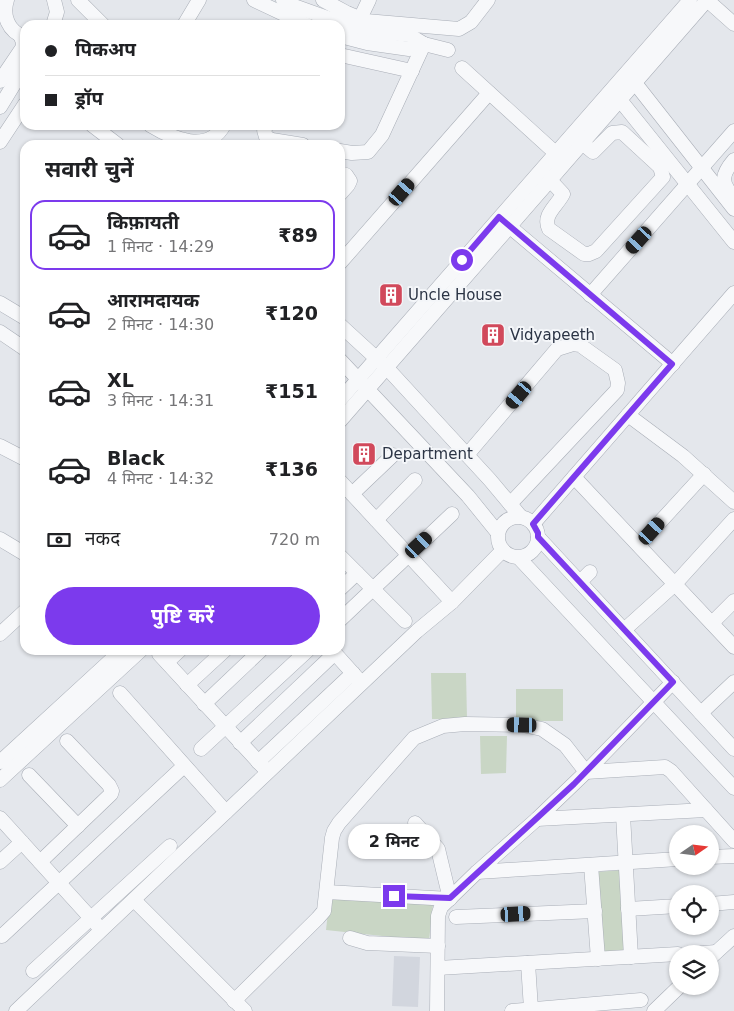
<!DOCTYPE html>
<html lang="hi">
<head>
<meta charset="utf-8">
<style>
	:root { --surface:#fff; --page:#f2f2f2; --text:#202124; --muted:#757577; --line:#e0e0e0; --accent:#7c3aed }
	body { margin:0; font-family:"DejaVu Sans","Noto Sans Devanagari",sans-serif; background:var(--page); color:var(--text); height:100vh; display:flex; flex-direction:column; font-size:19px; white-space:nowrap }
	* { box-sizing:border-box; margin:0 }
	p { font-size:16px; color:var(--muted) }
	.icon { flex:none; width:28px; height:28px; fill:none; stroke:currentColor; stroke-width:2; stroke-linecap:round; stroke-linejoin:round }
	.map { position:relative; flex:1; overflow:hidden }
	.details { position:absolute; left:20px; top:140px; width:325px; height:515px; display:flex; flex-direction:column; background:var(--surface); border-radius:15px; box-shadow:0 1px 4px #0004 }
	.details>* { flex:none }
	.top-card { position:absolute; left:20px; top:20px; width:325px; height:110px; border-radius:15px; box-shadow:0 1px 4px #0004; display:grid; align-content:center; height:110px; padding:0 25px; background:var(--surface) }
	.needle { width:32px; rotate:76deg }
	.tools { position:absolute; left:669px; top:825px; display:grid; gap:10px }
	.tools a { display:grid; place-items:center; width:50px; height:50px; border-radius:50%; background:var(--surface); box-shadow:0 1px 4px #0004; font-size:25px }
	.end { position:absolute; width:22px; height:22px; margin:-11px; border:6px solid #7c3aed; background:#fff; box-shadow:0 0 0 2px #fff }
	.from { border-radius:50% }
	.bubble { position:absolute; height:35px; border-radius:18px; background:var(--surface); box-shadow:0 1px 4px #0004; font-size:16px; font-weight:700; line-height:35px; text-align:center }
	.car { position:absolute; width:15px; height:30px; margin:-15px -8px; border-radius:6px; box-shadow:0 0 4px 1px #0007; background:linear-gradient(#222 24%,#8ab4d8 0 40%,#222 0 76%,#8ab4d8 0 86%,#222 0) }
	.top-card b { display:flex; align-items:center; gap:18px; height:48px; font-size:19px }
	.top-card b+b { border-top:1px solid var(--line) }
	.top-card i { width:12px; height:12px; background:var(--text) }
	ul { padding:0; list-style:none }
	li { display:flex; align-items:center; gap:15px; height:70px; margin:0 10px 8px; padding:0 15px; border:2px solid transparent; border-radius:15px }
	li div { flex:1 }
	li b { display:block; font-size:19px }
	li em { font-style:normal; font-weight:700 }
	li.active { border-color:var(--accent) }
	li>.icon { width:45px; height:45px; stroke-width:1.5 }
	h2 { padding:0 25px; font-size:22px; line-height:60px }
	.pay { display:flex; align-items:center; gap:12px; height:55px; padding:0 25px; font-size:19px }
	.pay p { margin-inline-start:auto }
	.button { display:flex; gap:10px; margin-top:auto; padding:10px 25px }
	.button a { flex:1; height:58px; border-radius:30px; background:var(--accent); color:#fff; font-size:20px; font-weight:700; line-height:58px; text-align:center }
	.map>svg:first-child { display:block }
</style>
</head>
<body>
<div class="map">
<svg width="734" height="1011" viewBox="0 0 734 1011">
	<rect width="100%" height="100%" fill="#e4e7ec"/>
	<path fill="#d2d6de" d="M394,956l26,1 -2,50 -26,-1z"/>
	<g fill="#c9d6c5">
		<path d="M431,673h35l1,46h-35z"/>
		<rect x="516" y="689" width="47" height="32"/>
		<path d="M480,736h27l-1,37 -25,1z"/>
		<path d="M622,870l7,79 -27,4 -6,-81z"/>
		<path d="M330,894l103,11 -4,36 -103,-11z"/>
	</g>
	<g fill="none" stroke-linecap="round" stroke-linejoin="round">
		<defs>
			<g id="minor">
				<path d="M7,0c-5,15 1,32 18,37"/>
				<path d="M78,0l25,25"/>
				<path d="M254,0l53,25"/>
				<path d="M283,0l11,6 59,21 19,4 37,4 15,9 24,6"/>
				<path d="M323,0l24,13 19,8 93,8 12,-7 17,-22"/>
				<path d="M707,0l27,24"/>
				<path d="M53,25l4,-13 -3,-12"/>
				<path d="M184,25l15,-25"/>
				<path d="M356,27l13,-27"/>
				<path d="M340,36l27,7 42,6 15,-5"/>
				<path d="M340,55l72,16"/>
				<path d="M462,68l99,90"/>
				<path d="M0,81l23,-34v-5l-3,-7"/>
				<path d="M635,83l99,126"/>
				<path d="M620,100l114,142"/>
				<path d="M0,107l25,-41"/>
				<path d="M92,125l26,20"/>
				<path d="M150,125c23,14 58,29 74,0"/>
				<path d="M267,125l-3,5 2,7 6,3 31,5"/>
				<path d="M0,142l25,-38"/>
				<path d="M340,151l12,2 16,-1 14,-17 42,-91"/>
				<path d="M340,173l6,2 4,6 -2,4 -8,9"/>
				<path d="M550,180l13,14c-6,12 -21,21 -14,35l35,25h5l7,-3 67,-74 -3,-10 -38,-35 -10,1 -19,19 -11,-9"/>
				<path d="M733,196c-13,-14 -11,-22 1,-36"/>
				<path d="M503,221l170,143"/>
				<path d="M340,263l149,-170"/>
				<path d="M590,295l144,-164"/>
				<path d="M0,303l25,15"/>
				<path d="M340,325l47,43 103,112 31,37"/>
				<path d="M0,332l25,17"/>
				<path d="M340,360l128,136 30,37"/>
				<path d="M340,400l350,-400"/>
				<path d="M628,415l55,41 51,46"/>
				<path d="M340,421l367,-421"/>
				<path d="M0,446l25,13"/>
				<path d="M467,455l90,-106 16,-5 7,1 35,25 3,13 -1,7 -107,114"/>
				<path d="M574,477l160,170"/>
				<path d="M340,481l112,121"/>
				<path d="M352,494l41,-39"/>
				<circle cx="518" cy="537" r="20"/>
				<path d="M376,520l39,-40"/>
				<path d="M533,524l201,-231"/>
				<path d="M538,537l196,212"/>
				<path d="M0,539l25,15"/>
				<path d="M639,545l65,-71"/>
				<path d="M340,556l65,65"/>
				<path d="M519,558l215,230"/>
				<path d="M580,582l10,-10"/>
				<path d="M340,589l17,-16"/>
				<path d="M340,620l112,-106"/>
				<path d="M712,623l22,-22"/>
				<path d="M624,630l51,-46 59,-65"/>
				<path d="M0,634l25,-23"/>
				<path d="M332,650l26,29"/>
				<path d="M159,654l105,114"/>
				<path d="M167,662l13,-12"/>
				<path d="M187,685l38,-35"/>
				<path d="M120,693l106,119"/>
				<path d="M204,704l57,-54"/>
				<path d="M701,713l33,-31"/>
				<path d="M240,743l95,-90"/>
				<path d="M201,749l107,-99"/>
				<path d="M0,762l122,-112"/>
				<path d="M258,762l95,-89"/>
				<path d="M29,775l49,51"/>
				<path d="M0,780l141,-130"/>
				<path d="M623,815l8,142"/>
				<path d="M0,818l98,108"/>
				<path d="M537,819l169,-9"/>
				<path d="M710,857l24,-1"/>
				<path d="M0,862l22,-20"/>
				<path d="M40,862l71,-68 1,-3 -3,-6 -42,-44"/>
				<path d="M591,865l7,94"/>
				<path d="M477,872l201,-13"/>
				<path d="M327,892l123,7 -12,-50 -23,-26"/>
				<path d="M134,900l111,111"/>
				<path d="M710,904l24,-2"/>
				<path d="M628,909l50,-3"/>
				<path d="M456,917l139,-6"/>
				<path d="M2,936l182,-170"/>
				<path d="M350,938l17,5 71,3"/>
				<path d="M691,954l25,-2"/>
				<path d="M710,958l24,-22"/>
				<path d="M528,963l3,46"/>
				<path d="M438,968l240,-14"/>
				<path d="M33,971l137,-125"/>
				<path d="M234,1001l84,-83 6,-7 8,-73 2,-7 5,-8 75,-85 29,-12 22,-2 57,1 20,4 23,16 21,27 79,-5 6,4 63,70"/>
				<path d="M16,1011l401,-380 35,-29 51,-52"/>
				<path d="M437,1011l1,-95 3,-9 36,-35 60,-53 49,-47 87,-90"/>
				<path d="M512,1011l129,-11"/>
				<path d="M654,1011l26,-25"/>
			</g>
		</defs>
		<use href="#minor" stroke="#a9aeb7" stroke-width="15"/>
		<use href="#minor" stroke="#f7f8fa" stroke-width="14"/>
	</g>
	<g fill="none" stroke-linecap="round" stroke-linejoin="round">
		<path stroke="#7c3aed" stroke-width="6" d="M394,896l56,2 124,-114 99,-102 -135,-145v-4l-5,-9 139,-160 -173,-147 -37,43"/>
	</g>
	<defs>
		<symbol id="building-square" viewBox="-11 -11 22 22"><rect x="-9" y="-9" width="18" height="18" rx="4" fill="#d1495b" stroke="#f4f6f9"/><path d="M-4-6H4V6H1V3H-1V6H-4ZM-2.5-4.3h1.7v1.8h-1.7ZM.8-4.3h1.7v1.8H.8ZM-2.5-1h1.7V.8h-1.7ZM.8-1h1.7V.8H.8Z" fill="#fff"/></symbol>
	</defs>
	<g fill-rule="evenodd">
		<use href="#building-square" x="377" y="281" width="28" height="28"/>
		<use href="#building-square" x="479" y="321" width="28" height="28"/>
		<use href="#building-square" x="350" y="440" width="28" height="28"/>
	</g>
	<g text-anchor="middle" stroke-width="4" stroke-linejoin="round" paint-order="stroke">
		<g font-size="15" fill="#2b3445" stroke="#f4f6f9" text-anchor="start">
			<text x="408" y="300">Uncle House</text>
			<text x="510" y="340">Vidyapeeth</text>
			<text x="382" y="459">Department</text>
		</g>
	</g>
</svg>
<div class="tools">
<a><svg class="needle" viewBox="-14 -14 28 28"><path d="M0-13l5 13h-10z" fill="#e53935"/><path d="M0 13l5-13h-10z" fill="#757577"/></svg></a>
<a><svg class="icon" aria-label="locate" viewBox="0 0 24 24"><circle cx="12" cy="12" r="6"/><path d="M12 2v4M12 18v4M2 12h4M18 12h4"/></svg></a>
<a><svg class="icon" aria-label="layers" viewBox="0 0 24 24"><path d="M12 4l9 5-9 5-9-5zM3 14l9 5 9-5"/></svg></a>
</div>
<i class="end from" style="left:462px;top:260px"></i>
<i class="end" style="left:394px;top:896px"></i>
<div class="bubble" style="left:348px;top:824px;width:92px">2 मिनट</div>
<i class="car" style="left:402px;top:192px;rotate:41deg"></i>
<i class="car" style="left:639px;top:240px;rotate:222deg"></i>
<i class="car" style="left:519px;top:395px;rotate:220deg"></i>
<i class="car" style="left:652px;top:531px;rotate:42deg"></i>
<i class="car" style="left:419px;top:545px;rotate:47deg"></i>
<i class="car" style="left:522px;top:725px;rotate:271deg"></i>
<i class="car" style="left:516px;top:914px;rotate:87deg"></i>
<div class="top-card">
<b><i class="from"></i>पिकअप</b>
<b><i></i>ड्रॉप</b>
</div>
<section class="details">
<h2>सवारी चुनें</h2>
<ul>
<li class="active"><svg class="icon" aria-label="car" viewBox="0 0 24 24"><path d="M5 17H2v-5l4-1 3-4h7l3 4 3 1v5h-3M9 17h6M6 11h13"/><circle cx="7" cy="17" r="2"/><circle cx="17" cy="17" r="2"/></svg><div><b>किफ़ायती</b><p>1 मिनट · 14:29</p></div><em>₹89</em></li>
<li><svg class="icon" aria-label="car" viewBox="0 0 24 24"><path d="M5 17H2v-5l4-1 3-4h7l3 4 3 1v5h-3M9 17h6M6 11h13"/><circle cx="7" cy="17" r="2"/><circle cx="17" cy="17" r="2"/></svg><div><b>आरामदायक</b><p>2 मिनट · 14:30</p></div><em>₹120</em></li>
<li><svg class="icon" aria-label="car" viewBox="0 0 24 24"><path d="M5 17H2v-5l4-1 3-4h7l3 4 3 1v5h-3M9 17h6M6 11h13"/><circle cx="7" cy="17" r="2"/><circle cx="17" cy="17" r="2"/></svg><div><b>XL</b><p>3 मिनट · 14:31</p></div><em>₹151</em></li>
<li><svg class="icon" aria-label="car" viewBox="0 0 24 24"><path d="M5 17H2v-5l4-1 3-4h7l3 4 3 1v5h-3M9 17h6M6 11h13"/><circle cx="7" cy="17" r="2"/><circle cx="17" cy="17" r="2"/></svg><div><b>Black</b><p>4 मिनट · 14:32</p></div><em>₹136</em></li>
</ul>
<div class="pay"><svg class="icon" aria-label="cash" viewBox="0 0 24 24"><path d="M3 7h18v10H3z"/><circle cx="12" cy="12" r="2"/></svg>नकद<p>720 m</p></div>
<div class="button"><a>पुष्टि करें</a></div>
</section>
</div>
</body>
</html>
